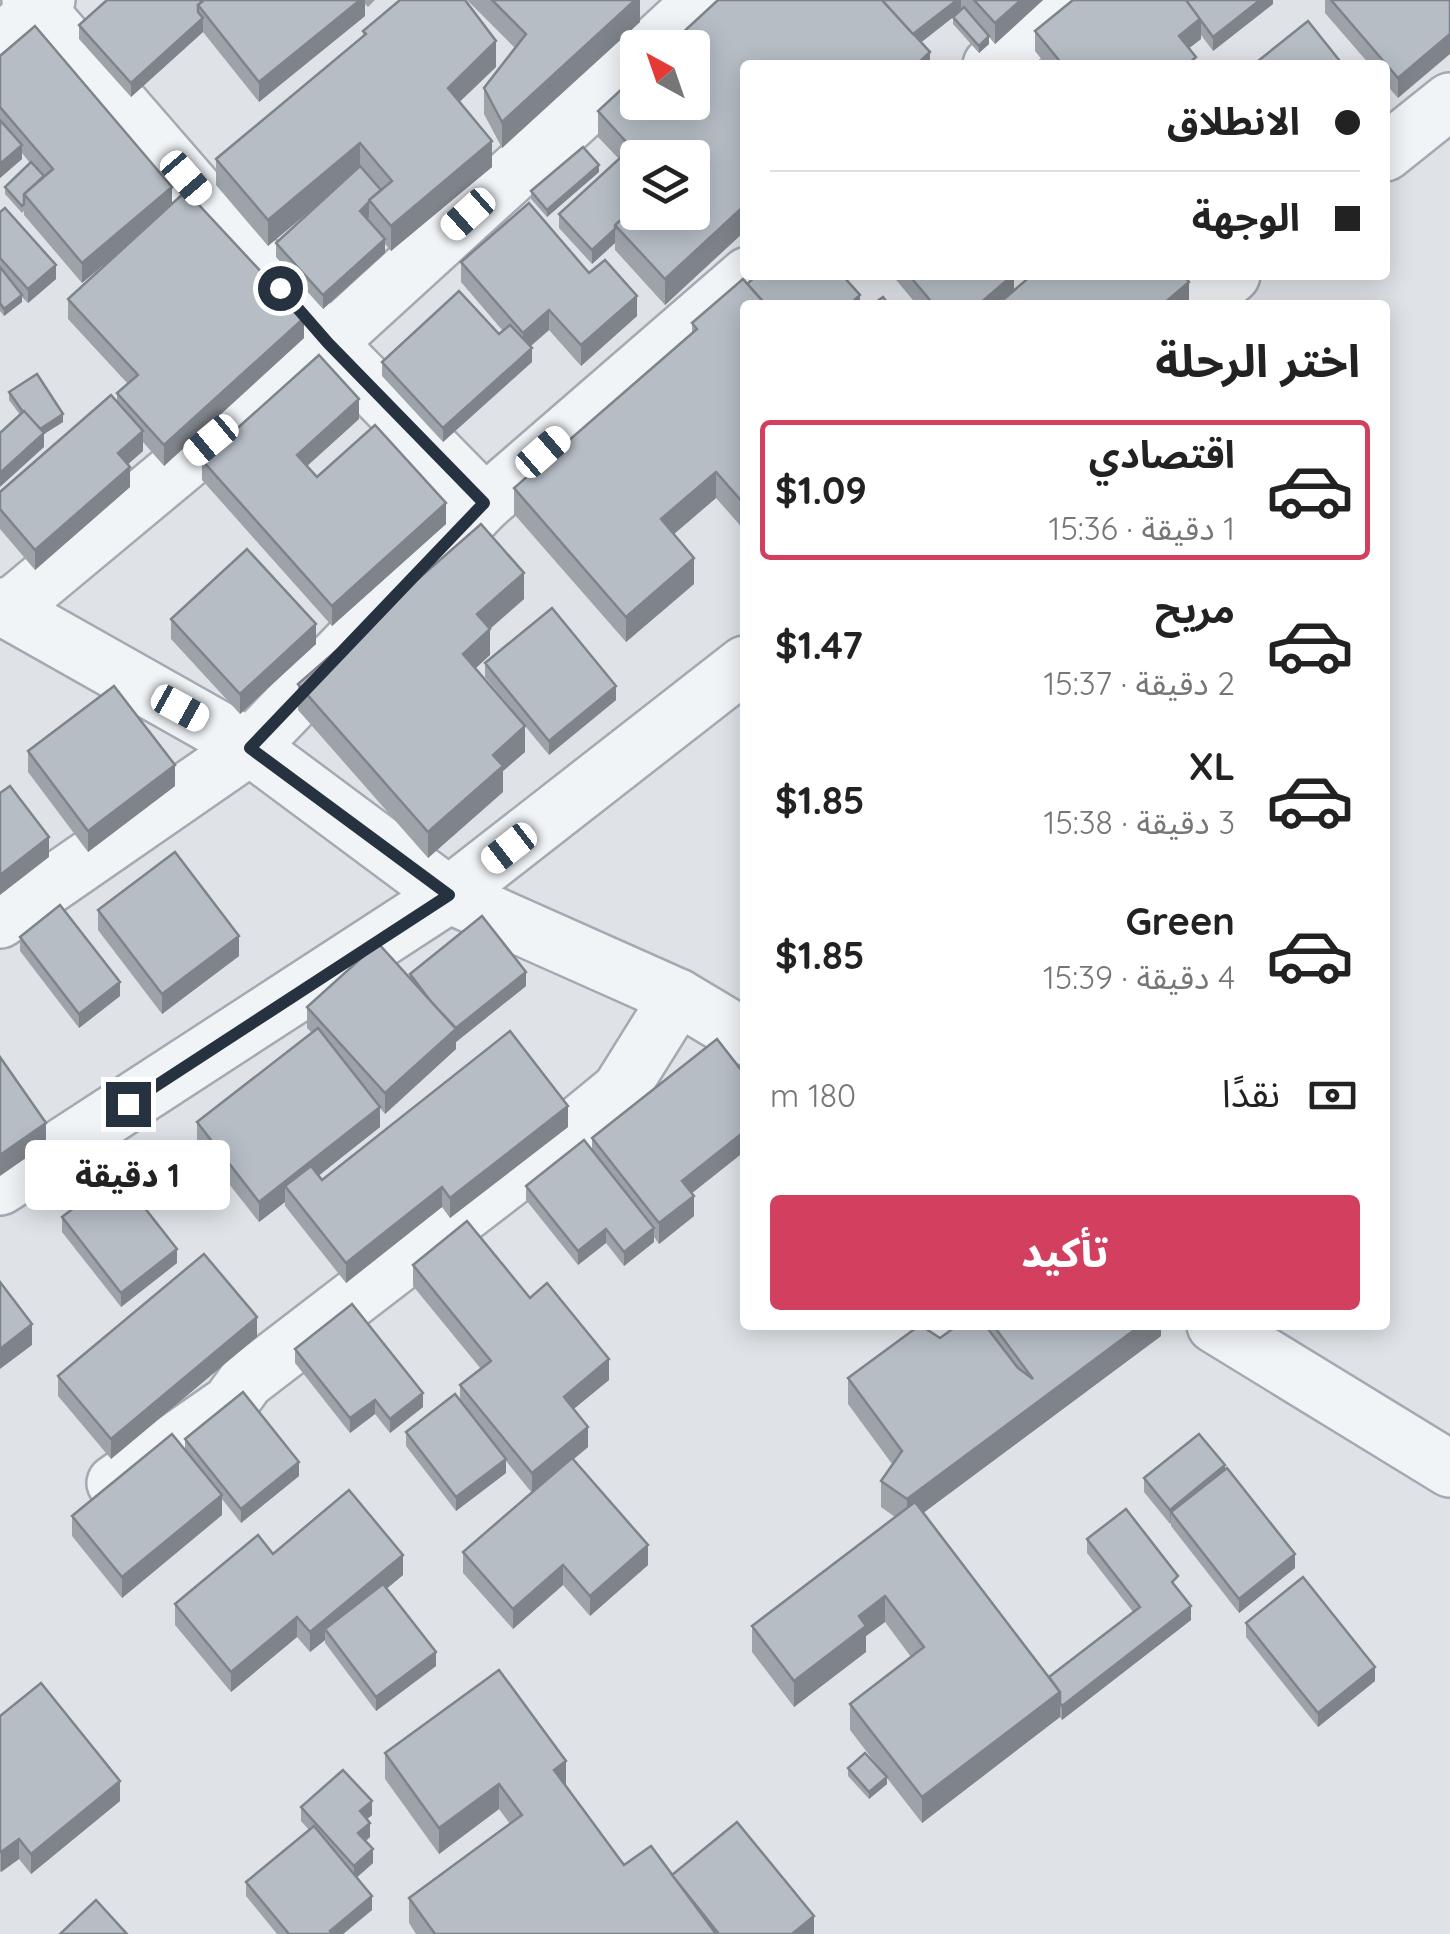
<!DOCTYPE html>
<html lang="ar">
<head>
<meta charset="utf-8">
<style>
	:root { --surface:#fff; --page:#f2f2f2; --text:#222; --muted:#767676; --line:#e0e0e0; --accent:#d23f5f }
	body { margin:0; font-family:Quicksand,"Noto Sans Arabic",sans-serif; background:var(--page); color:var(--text); direction:rtl; height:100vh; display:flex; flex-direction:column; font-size:38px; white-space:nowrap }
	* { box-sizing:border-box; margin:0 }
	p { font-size:32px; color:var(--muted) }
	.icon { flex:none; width:55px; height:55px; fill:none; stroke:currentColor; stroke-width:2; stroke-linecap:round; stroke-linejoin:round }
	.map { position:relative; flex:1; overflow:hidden; direction:ltr }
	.panel { position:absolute; left:740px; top:300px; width:650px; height:1030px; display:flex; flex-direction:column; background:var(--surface); border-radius:10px; box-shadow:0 5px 25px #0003; direction:rtl }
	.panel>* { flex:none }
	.top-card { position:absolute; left:740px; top:60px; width:650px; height:220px; border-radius:10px; box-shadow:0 5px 25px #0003; direction:rtl; display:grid; align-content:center; height:220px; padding:0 30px; background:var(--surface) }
	.needle { width:65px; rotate:320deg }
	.tools { position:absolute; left:620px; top:30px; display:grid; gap:20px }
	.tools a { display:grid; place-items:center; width:90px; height:90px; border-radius:10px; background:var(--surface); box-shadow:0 5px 25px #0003; font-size:50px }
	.end { position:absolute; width:45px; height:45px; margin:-22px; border:12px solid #273240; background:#fff; box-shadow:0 0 0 5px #fff }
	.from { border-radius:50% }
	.bubble { position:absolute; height:70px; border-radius:10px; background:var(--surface); box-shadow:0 5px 25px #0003; font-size:32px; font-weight:800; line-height:70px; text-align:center; direction:rtl }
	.car { position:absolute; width:30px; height:60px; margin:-30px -15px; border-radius:12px; box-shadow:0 0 8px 2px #0007; background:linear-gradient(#fff 24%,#345 0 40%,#fff 0 76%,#345 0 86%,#fff 0) }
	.top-card b { display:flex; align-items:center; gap:35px; height:95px; font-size:38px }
	.top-card b+b { border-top:2px solid var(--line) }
	.top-card i { width:25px; height:25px; background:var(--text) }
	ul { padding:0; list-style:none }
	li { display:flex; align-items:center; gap:30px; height:140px; margin:0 20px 15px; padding:0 10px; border:5px solid transparent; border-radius:10px }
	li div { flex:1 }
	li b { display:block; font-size:38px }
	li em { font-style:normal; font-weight:800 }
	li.current { border-color:var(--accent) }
	li>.icon { width:90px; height:90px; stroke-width:1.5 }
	h2 { padding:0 30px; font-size:45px; line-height:120px }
	.pay { display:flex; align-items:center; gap:25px; height:110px; padding:0 30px; font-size:38px }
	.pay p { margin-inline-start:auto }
	.action { display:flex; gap:20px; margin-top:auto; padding:20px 30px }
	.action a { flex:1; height:115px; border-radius:10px; background:var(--accent); color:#fff; font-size:40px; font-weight:800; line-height:115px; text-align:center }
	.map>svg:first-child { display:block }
</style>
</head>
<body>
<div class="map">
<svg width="1450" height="1934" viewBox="0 0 1450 1934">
	<rect width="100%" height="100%" fill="#dfe3e8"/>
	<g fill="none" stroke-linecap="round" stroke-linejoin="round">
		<defs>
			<g id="minor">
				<path d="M30,0l298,343 157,160"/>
				<path d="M0,45l47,-45"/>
				<path d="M651,48l52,-48"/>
				<path d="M991,65l75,-65"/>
				<path d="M1385,153l65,-52"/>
				<path d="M1195,305l37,-30"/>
				<path d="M0,606l250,141 199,148 229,102 67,40"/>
				<path d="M6,611l322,-268 310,-283"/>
				<path d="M0,920l250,-173 235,-244 263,-228"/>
				<path d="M0,1187l449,-292 296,-231"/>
				<path d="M1215,1325l235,144"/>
				<path d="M115,1483l115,-80 16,-22 301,-231 73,-60 58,-93"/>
			</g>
		</defs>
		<use href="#minor" stroke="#a4aab2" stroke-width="60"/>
		<use href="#minor" stroke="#f1f4f7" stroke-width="55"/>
	</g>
	<g fill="#9da3a9" fill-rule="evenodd">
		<path d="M107,0h268l-7,7 -3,-3v12l-106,86 -56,-70 -72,65 -52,-58v-14z"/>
		<path d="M467,0h173v22l-138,126 -18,-34v-26l31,-40z"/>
		<path d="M718,0h325l-48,44 -6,-7v7l-10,9 -26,-29v-7l-32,25 9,23h-185v166l-80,74 -50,-55v-7l-23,21 -33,-36v-14l60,-55 -21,-22v-26zM638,158h54l-54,54z"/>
		<path d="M1273,0v4l-60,47 -12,-16v4l-12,9 7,17h-150l-11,-14v-20z"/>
		<path d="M1325,0h125l-52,98 -13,-15v-18h-15l-45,-52z"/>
		<path d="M363,31l133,36 -37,35 33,65 -101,84 -6,-7v9l-62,56 -47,-52v-14l45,-42 -53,45 -52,-61v-26l147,-122z"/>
		<path d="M0,56l172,148 132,134 -140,128 -21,-24v9l-15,13 2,23 -95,83 -35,-41v-37l117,-91v-8l11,-9 -60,-65v-20l62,-56 -48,40 -58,-68v-4l-2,2 -17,-19v-7l25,-24 -8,-10v6l-22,19z"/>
		<path d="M599,172l-52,45 -16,-18v-8z"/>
		<path d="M0,208v4l56,67 -28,24 -6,-6v5l-18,14 -4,-5z"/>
		<path d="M461,262l128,11 48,43 -56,50 -32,-36 -19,16 2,16 -89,80 -61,-66v-14l117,-28 4,-3 -42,-49z"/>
		<path d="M757,275h85l18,20v10h-115v226l-29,-33 -42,36 20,24v26l-68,58 -112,-128v-26l178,-154v-11l51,-44 4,5z"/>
		<path d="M892,275h122v15l175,12 -3,3h-269z"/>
		<path d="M9,392l54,30 -19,12v13l-35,-47z"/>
		<path d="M359,419l-52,47 10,11 129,47 -114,102 -130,-146v-20z"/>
		<path d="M524,599l-34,30v26l-15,13 45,51 -35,-42v-14l131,37 -67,55 -24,-29v26l-22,19v21l-75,66 -130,-148v-26z"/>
		<path d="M171,619l145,25 -76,70 -69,-75z"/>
		<path d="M28,751l147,35 -87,66 -60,-80z"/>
		<path d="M98,910l141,46 -77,58 -64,-84z"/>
		<path d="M20,937l100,59 -41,32 -59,-77z"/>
		<path d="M410,974l116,12 -70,56v7l-71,65 -5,-6v19l-62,49 4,4 246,-53 -118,91 -8,-11 -96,76 -61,-77v-4l-26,20 -62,-79v-21l115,-89 -5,-5v-21l103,-29z"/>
		<path d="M745,1075v76l-53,42 2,23 -35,28 -5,-7v5l-30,24 -18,-23 -28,22 -52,-65v-14l66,-36v-12z"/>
		<path d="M62,1217l115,46 -56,44 -59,-75z"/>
		<path d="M413,1265l117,33 79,82 -36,29 15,38 -15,13 75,105 -58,51 -27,-31 -50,44 -50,-56v-21l69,-59 -26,-32v12l-50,38 -50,-65v-14l54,-32v-15l21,-16 -68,-83z"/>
		<path d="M958,1325h203v11l-238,177 126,164 84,-65 -46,-59v-14l91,51 13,30 -129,100 -2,-3 -138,106 -35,-45v6l-18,15 -21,-23v-8l32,1 -30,-39v-26l61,-47 -26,-35 -19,14v16l-72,55 -42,-55v-26l143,-109 -14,-10v-26l11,-17 -44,-60v-26l92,-40z"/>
		<path d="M257,1337l-146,122 -53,-63v-20z"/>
		<path d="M295,1349l128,58 -33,26 -15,-19 -25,19 -55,-70z"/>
		<path d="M185,1439l114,37 -58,47 -19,-24v16l-100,83 -50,-62v-20l113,-66z"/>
		<path d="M1225,1470l70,98 -56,45 -68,-87v-3l-1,1 -26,-32v-14z"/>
		<path d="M273,1554l130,21 -16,13 49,78 -60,45 -51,-68v-3l-15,12 -13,-15 -66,55 -56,-67v-21z"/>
		<path d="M1246,1623l129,58 -57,46 -72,-90z"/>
		<path d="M0,1716l120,85 -89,73 -12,-15 -18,13 -1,-1z"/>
		<path d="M385,1753l181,34 58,78 48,10 142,59h-398l-7,-11v-25l101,-74 -11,-15 -60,45 -54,-75z"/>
		<path d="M301,1807l71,8 -5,4 3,18 -4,4 7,22 -17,15 16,32 -29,24h-66l-31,-38v-14l63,-52 -8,-9z"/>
	</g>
	<g fill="#7f848a">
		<path d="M360,0h5v16l-106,86v-20z"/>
		<path d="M635,0h5v22l-138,126v-26z"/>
		<path d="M957,0h4v11l-52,41v-14z"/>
		<path d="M1021,0h22l-48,44v-21z"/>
		<path d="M1260,0h13v4l-60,47v-14z"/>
		<path d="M203,18v14l-72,65v-14z"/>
		<path d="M1201,18v21l-22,17v-20z"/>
		<path d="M1450,34v20l-52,44v-20z"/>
		<path d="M989,36v8l-10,9v-7z"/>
		<path d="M496,41v26l-48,46v-25z"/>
		<path d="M930,52v13h-14z"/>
		<path d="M492,141v26l-101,84v-25z"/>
		<path d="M360,143v26l-92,77v-26z"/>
		<path d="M22,145v14l-22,19v-14z"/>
		<path d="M599,165v7l-52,45v-7z"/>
		<path d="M172,187v20l-90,76v-20z"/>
		<path d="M369,202v15l-9,8v-14z"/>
		<path d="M745,205v26l-80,74v-26z"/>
		<path d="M615,229v14l-23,21v-14z"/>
		<path d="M385,239v14l-62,56v-14z"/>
		<path d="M56,265v14l-28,24v-14z"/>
		<path d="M1014,275v20l-12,10h-24z"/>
		<path d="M1189,282v20l-3,3h-24z"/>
		<path d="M22,295v7l-18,14v-7z"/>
		<path d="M860,295v10h-11z"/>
		<path d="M637,296v20l-56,50v-21z"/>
		<path d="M549,310v20l-26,23v-20z"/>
		<path d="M304,318v20l-140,128v-21z"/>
		<path d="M532,348v14l-89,80v-14z"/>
		<path d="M359,399v20l-62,56v-20z"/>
		<path d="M63,414v8l-19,12v13l-44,40v-14l36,-41z"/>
		<path d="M143,431v20l-25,22v-20z"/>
		<path d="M130,467v20l-95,83v-20z"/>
		<path d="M716,472v26l-55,47v-26z"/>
		<path d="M446,503v21l-114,102v-20z"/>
		<path d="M694,558v26l-68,58v-25z"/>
		<path d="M524,573v26l-47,41v-26z"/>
		<path d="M316,624v20l-76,70v-20z"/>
		<path d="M490,629v26l-27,25v-26z"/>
		<path d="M616,686v14l-67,55v-14z"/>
		<path d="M525,726v26l-22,19v21l-75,66v-26l65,-77z"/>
		<path d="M175,765v21l-87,66v-21z"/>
		<path d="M49,837v20l-49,38v-20z"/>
		<path d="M239,936v20l-77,58v-20z"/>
		<path d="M526,972v14l-70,56v7l-71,65v-21l69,-63z"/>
		<path d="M120,982v14l-41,32v-14z"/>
		<path d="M568,1106v21l-118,91v-20z"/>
		<path d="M380,1107v20l-87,69 -8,-10v16l-26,20v-20z"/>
		<path d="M46,1123v21l-46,32v-21z"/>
		<path d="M745,1131v20l-63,50v-20z"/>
		<path d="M442,1187v20l-96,76v-20z"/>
		<path d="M694,1196v20l-35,28v-21z"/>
		<path d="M654,1228v14l-30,24v-14z"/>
		<path d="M606,1229v14l-28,22v-14z"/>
		<path d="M177,1249v14l-56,44v-14z"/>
		<path d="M257,1317v20l-146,122v-20z"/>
		<path d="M32,1324v21l-32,24v-20z"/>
		<path d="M1141,1325h20v11l-254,189v-26z"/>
		<path d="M609,1359v21l-45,37v-20z"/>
		<path d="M423,1393v14l-33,26v-14z"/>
		<path d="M375,1400v14l-25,19v-15z"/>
		<path d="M588,1427v20l-56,46v-20z"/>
		<path d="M506,1459v14l-50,38v-14z"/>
		<path d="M299,1462v14l-58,47v-14z"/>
		<path d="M1225,1465v14l-54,33 -1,12v-14z"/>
		<path d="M222,1495v20l-100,83v-21z"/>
		<path d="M648,1545v20l-58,51v-20z"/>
		<path d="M1295,1554v14l-56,45v-14z"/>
		<path d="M403,1555v20l-73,61 -5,-7v11l-15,12v-20z"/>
		<path d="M563,1565v20l-50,44v-20z"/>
		<path d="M885,1596v26l-19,14v16l-72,55v-26l65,-65z"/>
		<path d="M1191,1606v14l-129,100v-14z"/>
		<path d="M297,1617v20l-66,55v-20z"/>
		<path d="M436,1652v14l-60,45v-14z"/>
		<path d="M1375,1667v14l-57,46v-14z"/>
		<path d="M1060,1692v25l-138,106v-26z"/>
		<path d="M566,1761v26l-12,-17z"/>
		<path d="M887,1777v7l-18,15v-7z"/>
		<path d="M120,1781v20l-89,73v-20z"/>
		<path d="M499,1784v25l-60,45v-26z"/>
		<path d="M372,1801v14l-12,10v-14z"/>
		<path d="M370,1823v14l-12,10v-14z"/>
		<path d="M19,1839v20l-18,13v-20z"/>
		<path d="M373,1849v14l-19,17v-14z"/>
		<path d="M372,1896v14l-29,24h-13v-3z"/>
		<path d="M814,1916v18h-22z"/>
	</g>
	<g fill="#b6bdc5" stroke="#7f848a" stroke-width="2.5">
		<path d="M107,0h97l-6,5v7l5,6 -72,65 -52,-58z"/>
		<path d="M204,0h156l-101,82 -61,-77z"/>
		<path d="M400,0h65l31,41 -48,47 44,53 -101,85 -22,-26 23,-19 -32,-38 -92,77 -52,-61 150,-125 -3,-3z"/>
		<path d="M492,0h143l-133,122 -18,-34 42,-54z"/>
		<path d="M718,0h164l48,52 -14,13h-171v140l-80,74 -50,-54 23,-21v8h54v-54h-51l-43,-47 40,-37v28h54v-54h-26z"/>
		<path d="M882,0h75l-44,34z"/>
		<path d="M974,0h47l-26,23z"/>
		<path d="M1073,0h113l15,18 -22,18 17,21 -9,8h-124l-28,-34z"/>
		<path d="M1186,0h74l-47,37z"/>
		<path d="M1331,0h119v34l-52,44z"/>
		<path d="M964,7l25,29 -10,10 -26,-29z"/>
		<path d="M1308,21l35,44h-90z"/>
		<path d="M35,26l137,161 -90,76 -58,-69 29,-25 -53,-62v-51z"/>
		<path d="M0,120l22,25 -22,19z"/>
		<path d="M583,147l16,18 -52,45 -16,-19z"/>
		<path d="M620,158l18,20v26l-23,21v4l-23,21 -33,-36z"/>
		<path d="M31,162l13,14 -20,18v10l-2,2 -17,-19z"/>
		<path d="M360,166l21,24 -12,10v2l-9,9 25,28 -62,56 -47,-52z"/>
		<path d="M186,191l118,127 -140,127 -47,-52 21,-18 -70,-76z"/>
		<path d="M529,203l60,70 16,-13 32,36 -56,49 -32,-35 -26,23 -62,-71z"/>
		<path d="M5,208l51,57 -28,24 -28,-31v-46z"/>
		<path d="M0,267l22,28 -18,14 -4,-6z"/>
		<path d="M757,275h85l18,20 -11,10h-83l-19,-21z"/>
		<path d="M909,275h104l-35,30h-44z"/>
		<path d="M1032,275h152l5,7 -27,23h-165z"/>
		<path d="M743,279l23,26h-21v83l-3,3 3,4v110l-29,-33 -55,47 33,39 -68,59 -112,-129 183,-159 -5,-6z"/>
		<path d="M459,291l40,43 11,-9 22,23 -89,80 -61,-66z"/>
		<path d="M883,297l6,8h-17z"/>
		<path d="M319,355l40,44 -62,56 20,22 58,-52 71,78 -114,103 -130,-146z"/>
		<path d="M37,374l26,40 -23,15 -17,-17 -14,-20z"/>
		<path d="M111,395l32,36 -25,22 12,14 -95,83 -35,-41v-17z"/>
		<path d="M24,411l20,22 -44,40v-40z"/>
		<path d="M481,524l43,49 -47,41 13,15 -27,25 62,72 -32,29 10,11 -75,66 -130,-148z"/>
		<path d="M247,549l69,75 -76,70 -69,-75z"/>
		<path d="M552,608l64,78 -67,55 -64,-78z"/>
		<path d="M114,686l61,79 -87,66 -60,-80z"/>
		<path d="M10,786l39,51 -49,38v-82z"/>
		<path d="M175,852l64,84 -77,58 -64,-84z"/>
		<path d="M60,905l60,77 -41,32 -59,-77z"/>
		<path d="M482,916l44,56 -70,56 -24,-25 -22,-29z"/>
		<path d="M378,943l78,86 -71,64 -78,-86z"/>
		<path d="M318,1028l62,79 -121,95 -62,-80z"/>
		<path d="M510,1031l58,75 -118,92 -8,-11 -96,76 -61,-77 26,-20 11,14z"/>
		<path d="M717,1039l28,36v56l-63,50 12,15 -35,27 -67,-85z"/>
		<path d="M0,1057l46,66 -46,32z"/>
		<path d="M584,1140l70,88 -30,24 -18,-23 -28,22 -52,-65z"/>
		<path d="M118,1174l59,75 -56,44 -59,-76z"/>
		<path d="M467,1221l63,77 17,-15 62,76 -45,38 24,30 -56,46 -72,-88 31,-24 -78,-96z"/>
		<path d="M204,1254l53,63 -146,122 -53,-63z"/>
		<path d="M0,1282l32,42 -32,25z"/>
		<path d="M352,1304l71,89 -33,26 -15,-19 -25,18 -55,-69z"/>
		<path d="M920,1325l20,13 18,-13h27l33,43 15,11 -40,-54h148l-234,174 -26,-18 21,-30 -54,-73z"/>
		<path d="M243,1392l56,70 -58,47 -56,-70z"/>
		<path d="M455,1394l51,65 -50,38 -50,-65z"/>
		<path d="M172,1434l50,61 -100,82 -50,-61z"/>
		<path d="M1199,1434l26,31 -55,45 -26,-32z"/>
		<path d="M572,1458l76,87 -58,51 -27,-31 -50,44 -50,-57z"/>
		<path d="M1227,1468l68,86 -56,45 -68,-87z"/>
		<path d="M349,1490l54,65 -93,77 -13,-15 -66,55 -56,-68 83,-69 15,19z"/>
		<path d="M915,1502l145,190 -138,105 -72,-93 74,-57 -39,-51 -26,20 7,10 -72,55 -42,-55z"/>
		<path d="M1126,1509l52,67 -6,6 19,24 -129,100 -2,-3v-11l-11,-15 91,-70 -53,-68z"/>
		<path d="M1303,1577l72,90 -57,46 -72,-90z"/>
		<path d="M383,1584l53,68 -60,45 -51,-68z"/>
		<path d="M499,1670l67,91 -12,9 70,95 27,-19 65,88h-281l-26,-36 113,-83 -23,-31 -60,44 -54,-75z"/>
		<path d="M41,1683l79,98 -89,73 -12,-15 -18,13 -1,-1v-135z"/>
		<path d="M865,1753l22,24 -18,15 -21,-24z"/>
		<path d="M343,1770l29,31 -12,10 10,12 -12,10 15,16 -19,17 -53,-59z"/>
		<path d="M737,1822l77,94 -22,18h-73l-47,-59z"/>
		<path d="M314,1826l58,70 -42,35 2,3h-43l-43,-52z"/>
		<path d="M96,1900l31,34h-67z"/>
	</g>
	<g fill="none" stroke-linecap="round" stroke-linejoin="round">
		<path stroke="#273240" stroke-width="12" d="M128,1104l321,-209 -199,-147 234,-245 -156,-160 -48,-55"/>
	</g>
</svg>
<div class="tools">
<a><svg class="needle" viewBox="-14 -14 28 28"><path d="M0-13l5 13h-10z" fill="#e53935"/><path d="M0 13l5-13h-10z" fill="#767676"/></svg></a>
<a><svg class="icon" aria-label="layers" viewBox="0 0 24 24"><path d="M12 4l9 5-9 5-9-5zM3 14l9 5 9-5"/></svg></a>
</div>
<i class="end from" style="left:280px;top:288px"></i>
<i class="end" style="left:128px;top:1104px"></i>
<div class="bubble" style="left:25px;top:1140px;width:205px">1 دقيقة</div>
<i class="car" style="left:186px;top:178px;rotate:139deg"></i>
<i class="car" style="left:468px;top:214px;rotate:228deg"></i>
<i class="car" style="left:211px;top:440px;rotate:230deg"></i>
<i class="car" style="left:543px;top:452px;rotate:49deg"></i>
<i class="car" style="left:180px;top:708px;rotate:119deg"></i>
<i class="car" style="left:509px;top:848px;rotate:232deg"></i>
<div class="top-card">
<b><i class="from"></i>الانطلاق</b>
<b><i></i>الوجهة</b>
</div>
<section class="panel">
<h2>اختر الرحلة</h2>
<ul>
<li class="current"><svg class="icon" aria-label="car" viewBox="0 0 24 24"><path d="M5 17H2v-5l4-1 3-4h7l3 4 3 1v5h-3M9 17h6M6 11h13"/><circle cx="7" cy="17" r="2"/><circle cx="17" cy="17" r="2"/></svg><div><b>اقتصادي</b><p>1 دقيقة · 15:36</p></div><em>$1.09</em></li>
<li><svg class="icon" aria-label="car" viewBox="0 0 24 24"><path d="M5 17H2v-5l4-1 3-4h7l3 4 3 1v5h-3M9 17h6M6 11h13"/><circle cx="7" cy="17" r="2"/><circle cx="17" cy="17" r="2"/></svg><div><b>مريح</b><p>2 دقيقة · 15:37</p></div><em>$1.47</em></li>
<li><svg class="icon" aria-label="car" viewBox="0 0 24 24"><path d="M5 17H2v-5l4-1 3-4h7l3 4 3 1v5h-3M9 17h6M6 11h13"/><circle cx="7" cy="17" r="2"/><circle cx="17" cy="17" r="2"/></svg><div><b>XL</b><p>3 دقيقة · 15:38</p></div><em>$1.85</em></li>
<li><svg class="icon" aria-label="car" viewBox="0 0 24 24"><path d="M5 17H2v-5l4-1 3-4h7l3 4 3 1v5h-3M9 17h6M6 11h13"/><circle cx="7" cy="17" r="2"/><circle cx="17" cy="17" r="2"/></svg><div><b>Green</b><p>4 دقيقة · 15:39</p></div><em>$1.85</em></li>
</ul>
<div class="pay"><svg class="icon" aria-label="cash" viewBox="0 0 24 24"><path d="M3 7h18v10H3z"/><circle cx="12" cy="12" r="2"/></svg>نقدًا<p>180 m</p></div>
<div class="action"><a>تأكيد</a></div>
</section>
</div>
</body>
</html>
